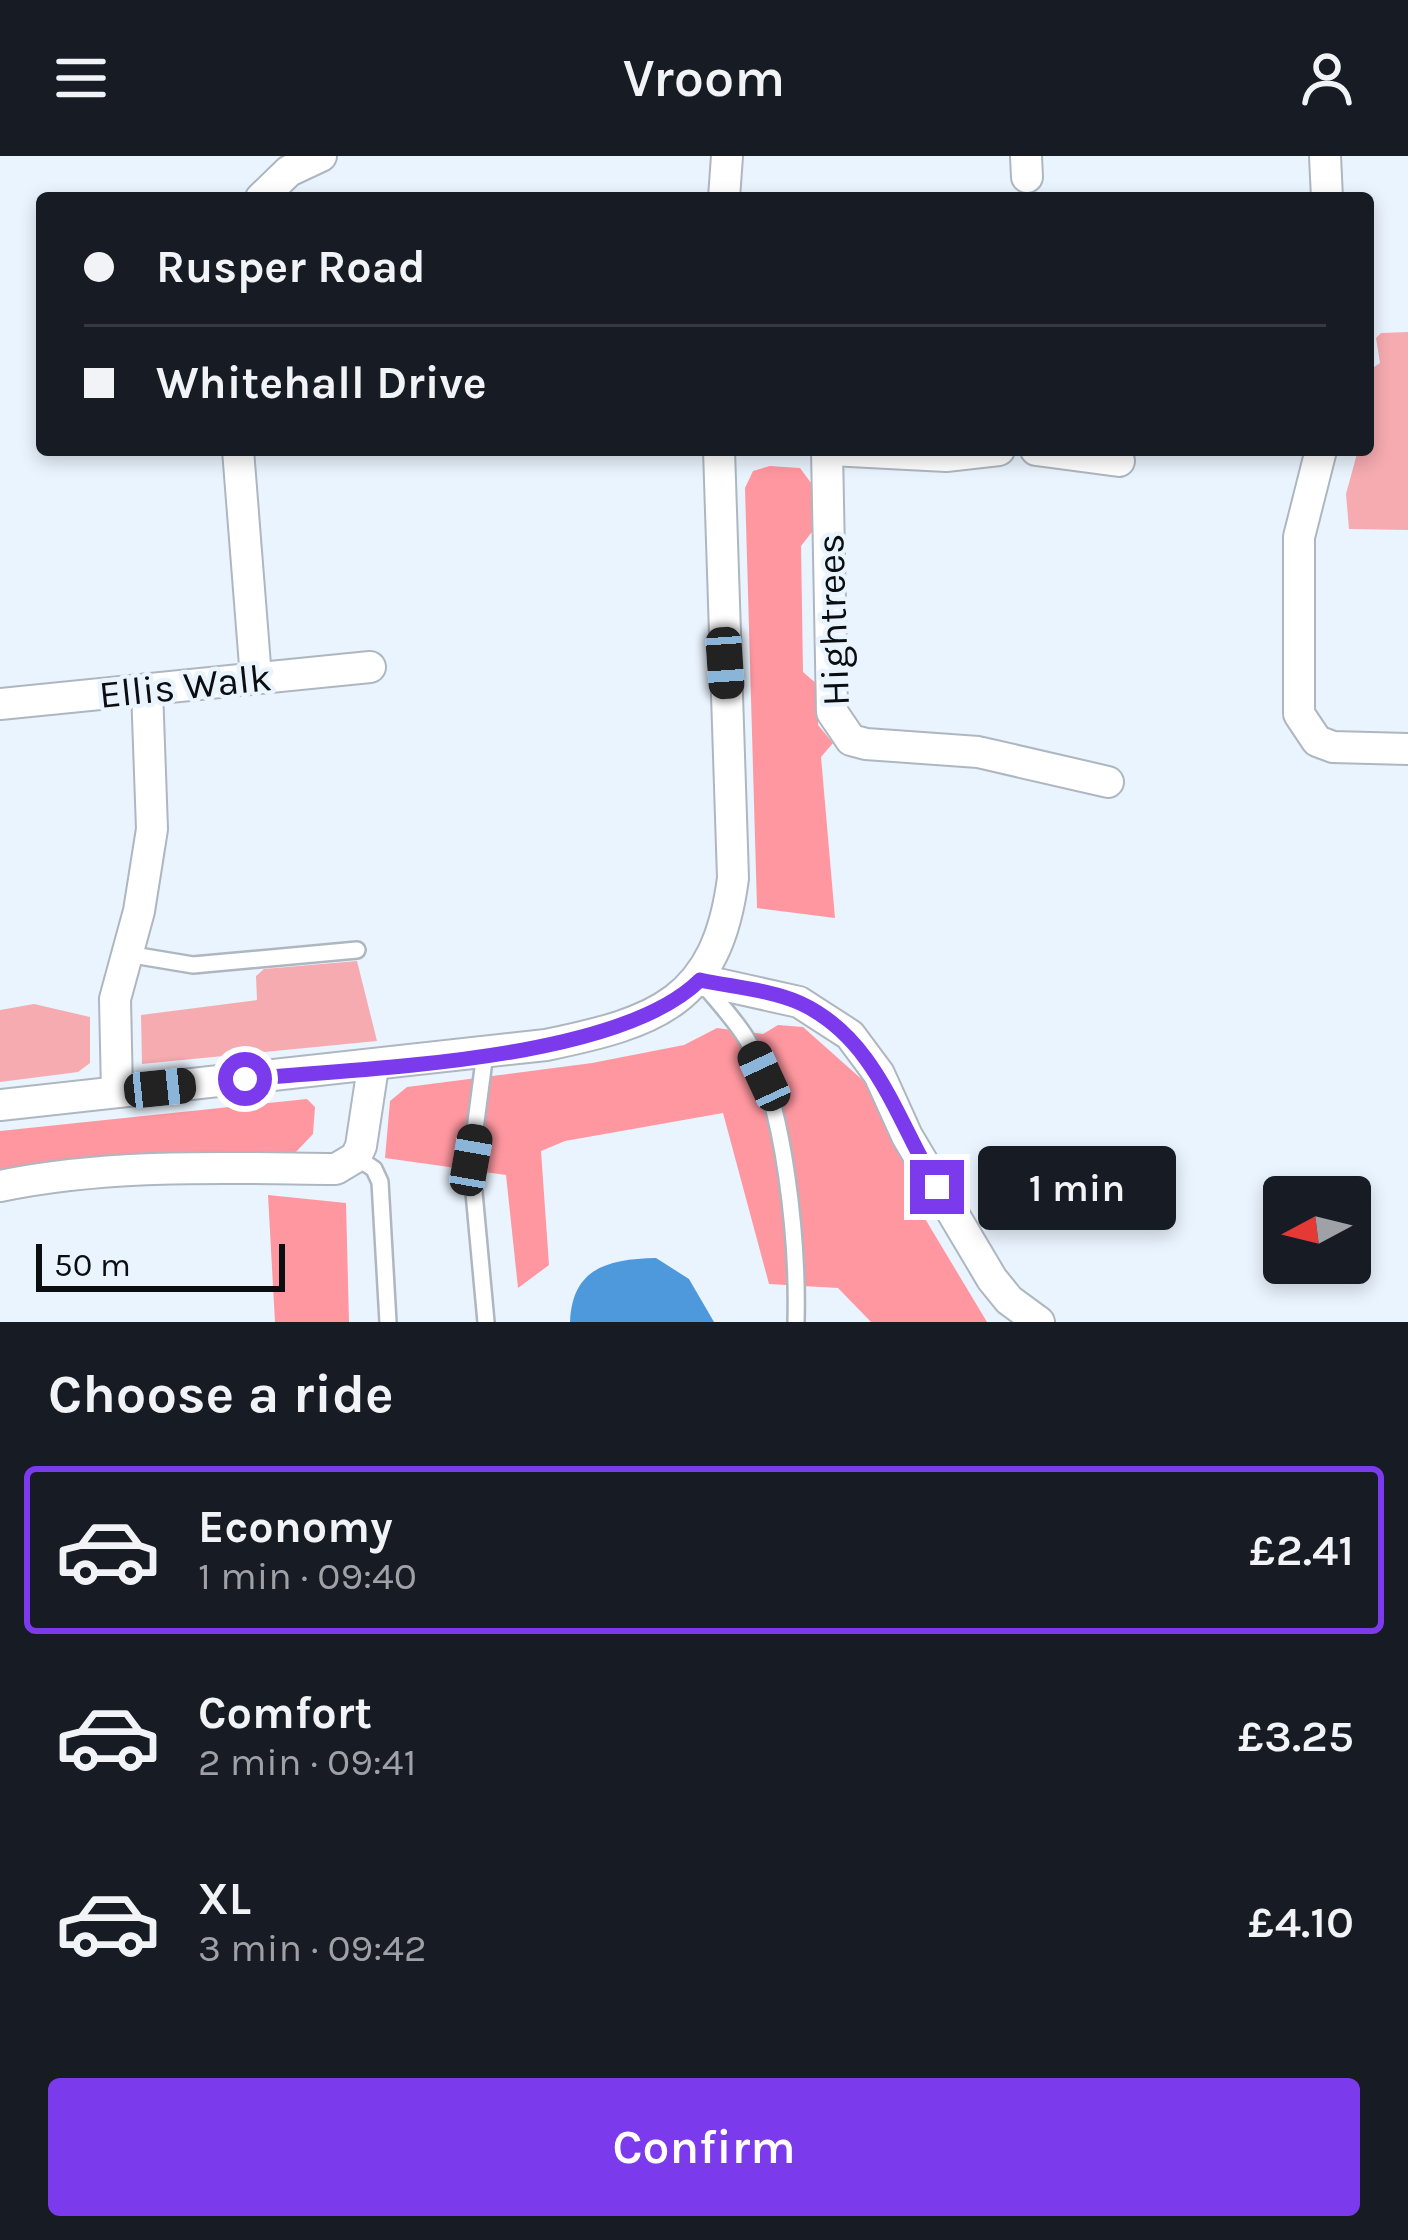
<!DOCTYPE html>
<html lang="en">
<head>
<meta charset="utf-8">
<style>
	:root { --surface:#171b24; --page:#242831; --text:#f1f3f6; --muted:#9ea1a6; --line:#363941; --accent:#7c3aed }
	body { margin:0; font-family:Karla,sans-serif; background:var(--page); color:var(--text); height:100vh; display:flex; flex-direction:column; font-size:45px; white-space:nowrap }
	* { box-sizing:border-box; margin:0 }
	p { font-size:39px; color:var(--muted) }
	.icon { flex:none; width:66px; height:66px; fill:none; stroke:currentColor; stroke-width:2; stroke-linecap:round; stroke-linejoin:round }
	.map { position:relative; height:1166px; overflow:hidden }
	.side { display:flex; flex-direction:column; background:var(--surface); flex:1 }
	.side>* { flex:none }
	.banner { position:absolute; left:36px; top:36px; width:1338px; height:264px; border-radius:12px; box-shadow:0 6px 18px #0003; display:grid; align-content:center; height:264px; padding:0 48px; background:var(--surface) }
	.needle { width:78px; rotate:263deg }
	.tools { position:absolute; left:1263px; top:1020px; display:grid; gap:24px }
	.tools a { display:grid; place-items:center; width:108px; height:108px; border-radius:12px; background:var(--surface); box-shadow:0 6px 18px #0003; font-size:60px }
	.scale { position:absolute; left:36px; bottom:30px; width:249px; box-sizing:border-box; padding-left:12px; border:6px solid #0b0e11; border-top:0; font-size:33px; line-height:42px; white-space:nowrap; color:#0b0e11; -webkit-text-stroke:9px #eaf4fe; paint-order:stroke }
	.end { position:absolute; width:54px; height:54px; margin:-27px; border:15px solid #7c3aed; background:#fff; box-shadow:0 0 0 6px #fff }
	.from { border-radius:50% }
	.bubble { position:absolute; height:84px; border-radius:12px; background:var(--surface); box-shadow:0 6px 18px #0003; font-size:39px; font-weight:600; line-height:84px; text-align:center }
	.car { position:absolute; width:36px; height:72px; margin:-36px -18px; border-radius:15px; box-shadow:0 0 9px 3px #0007; background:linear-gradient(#222 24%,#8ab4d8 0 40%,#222 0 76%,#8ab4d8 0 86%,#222 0) }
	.banner b { display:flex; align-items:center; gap:42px; height:114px; font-size:45px }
	.banner b+b { border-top:3px solid var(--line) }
	.banner i { width:30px; height:30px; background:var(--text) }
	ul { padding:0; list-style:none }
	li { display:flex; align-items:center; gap:36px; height:168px; margin:0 24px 18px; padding:0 24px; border:6px solid transparent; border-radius:12px }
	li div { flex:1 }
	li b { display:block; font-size:45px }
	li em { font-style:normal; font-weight:600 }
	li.active { border-color:var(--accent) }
	li>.icon { width:108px; height:108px; stroke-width:1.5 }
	h2 { padding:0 48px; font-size:54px; line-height:144px }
	.button { display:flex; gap:24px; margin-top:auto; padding:24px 48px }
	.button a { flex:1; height:138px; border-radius:12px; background:var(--accent); color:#fff; font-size:48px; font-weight:600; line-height:138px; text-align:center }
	header { display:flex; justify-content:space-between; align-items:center; height:156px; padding:0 48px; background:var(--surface); font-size:54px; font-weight:600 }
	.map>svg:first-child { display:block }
</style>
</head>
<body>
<header><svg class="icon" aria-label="menu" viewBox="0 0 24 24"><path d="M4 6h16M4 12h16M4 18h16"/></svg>Vroom<svg class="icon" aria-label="person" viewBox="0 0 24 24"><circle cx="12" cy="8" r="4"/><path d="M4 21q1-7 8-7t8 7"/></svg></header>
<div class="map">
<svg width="1408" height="1166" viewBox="0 0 1408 1166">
	<rect width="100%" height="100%" fill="#eaf4fe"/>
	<g fill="#f5abb0">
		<path d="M1408,176v198l-59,-1 -3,-35 12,-44h10l3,-81 9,-6 -4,-25 5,-5z"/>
		<path d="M357,805l20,80 -235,23 -1,-49 116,-15 -1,-24 8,-7z"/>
		<path d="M34,848l56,13v46l-12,9 -78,10v-72z"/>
	</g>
	<g fill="#ff97a0">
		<path d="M770,310l30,2 14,19 1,41 -14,18 2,126 15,13v40l15,18 -12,14 14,161 -78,-10 -12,-420 8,-17z"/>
		<path d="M778,869l25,2 63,56 30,52 22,72 69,115h-116l-33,-34 -69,-4 -46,-171 -158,28 -24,10 8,114 -31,23 -12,-113 -121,-17 5,-57 17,-14 185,-24 92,-18 33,-17 46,6z"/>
		<path d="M307,943l8,8 -2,27 -18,19 -295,21v-43z"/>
		<path d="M268,1039l78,8 3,119h-74z"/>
	</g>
	<path fill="#4e99dc" d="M656,1102l33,21 25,43h-144c2,-54 38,-63 86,-64z"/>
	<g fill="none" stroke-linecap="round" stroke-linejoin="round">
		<defs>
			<g id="service">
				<path d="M127,798l66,11 164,-15"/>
				<path d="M705,830c14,17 30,34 41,52 40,64 52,209 50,284"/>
				<path d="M485,897l-14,107 15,162"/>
				<path d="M356,1001l18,12 6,13 8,140"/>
			</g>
			<g id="minor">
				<path d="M1026,0l1,21"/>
				<path d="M1325,0l2,42"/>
				<path d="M261,42l28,-27 32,-15"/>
				<path d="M724,42l3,-42"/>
				<path d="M238,294l18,228"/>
				<path d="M827,294l5,262 19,28 15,4 112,8 130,30"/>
				<path d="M831,294l115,6 53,-6"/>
				<path d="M1036,294l83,11"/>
				<path d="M1321,294l-22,87v177l18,27 16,6 75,2"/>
				<path d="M0,548l370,-37"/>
				<path d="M700,824l99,22 51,33 29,39 28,62 85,143 17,21 30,22"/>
				<path d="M117,936l-2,-93 24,-88 13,-82 -5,-140"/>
				<path d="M0,949l546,-60c111,-23 171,-43 187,-167l-14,-428"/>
				<path d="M0,1030c111,-23 223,-18 336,-17l20,-12 5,-11 12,-79"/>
			</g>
		</defs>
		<use href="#service" stroke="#aeb7c0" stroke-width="20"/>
		<use href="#minor" stroke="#aeb7c0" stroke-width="34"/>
		<use href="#service" stroke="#fff" stroke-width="15"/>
		<use href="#minor" stroke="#fff" stroke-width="30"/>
	</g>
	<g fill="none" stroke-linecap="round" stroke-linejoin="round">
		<path stroke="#7c3aed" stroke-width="15" d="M245,923c118,-11 372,-17 455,-99 32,7 71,10 100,23 76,35 97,118 137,184"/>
	</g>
	<g text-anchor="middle" stroke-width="9" stroke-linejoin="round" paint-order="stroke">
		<g font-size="39" fill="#0b0e11" stroke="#eaf4fe">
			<text transform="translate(832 464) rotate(-92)" y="14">Hightrees</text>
			<text transform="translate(185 529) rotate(-6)" y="14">Ellis Walk</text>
		</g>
	</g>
</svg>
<div class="tools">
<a><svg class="needle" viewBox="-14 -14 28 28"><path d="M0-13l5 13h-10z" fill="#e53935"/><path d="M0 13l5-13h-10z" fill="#9ea1a6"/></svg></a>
</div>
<div class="scale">50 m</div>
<i class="end from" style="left:245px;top:923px"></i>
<i class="end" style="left:937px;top:1031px"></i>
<div class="bubble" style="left:978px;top:990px;width:198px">1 min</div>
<i class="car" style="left:725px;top:507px;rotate:176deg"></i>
<i class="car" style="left:764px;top:920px;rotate:335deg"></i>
<i class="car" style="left:160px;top:932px;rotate:84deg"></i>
<i class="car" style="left:471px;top:1004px;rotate:10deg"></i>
<div class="banner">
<b><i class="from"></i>Rusper Road</b>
<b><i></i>Whitehall Drive</b>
</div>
</div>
<section class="side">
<h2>Choose a ride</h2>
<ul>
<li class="active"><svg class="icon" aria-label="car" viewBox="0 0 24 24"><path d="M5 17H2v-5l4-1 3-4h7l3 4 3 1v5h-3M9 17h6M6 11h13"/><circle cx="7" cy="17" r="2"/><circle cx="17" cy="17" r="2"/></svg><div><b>Economy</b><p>1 min · 09:40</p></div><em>£2.41</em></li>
<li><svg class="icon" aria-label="car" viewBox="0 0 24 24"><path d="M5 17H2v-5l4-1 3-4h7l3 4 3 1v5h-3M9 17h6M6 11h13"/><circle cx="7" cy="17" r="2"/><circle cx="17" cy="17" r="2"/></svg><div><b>Comfort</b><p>2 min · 09:41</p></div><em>£3.25</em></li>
<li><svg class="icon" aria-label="car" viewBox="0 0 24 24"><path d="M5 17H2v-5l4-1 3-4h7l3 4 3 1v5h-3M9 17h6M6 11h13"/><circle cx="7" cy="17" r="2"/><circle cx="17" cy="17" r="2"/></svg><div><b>XL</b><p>3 min · 09:42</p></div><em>£4.10</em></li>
</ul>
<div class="button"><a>Confirm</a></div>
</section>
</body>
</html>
